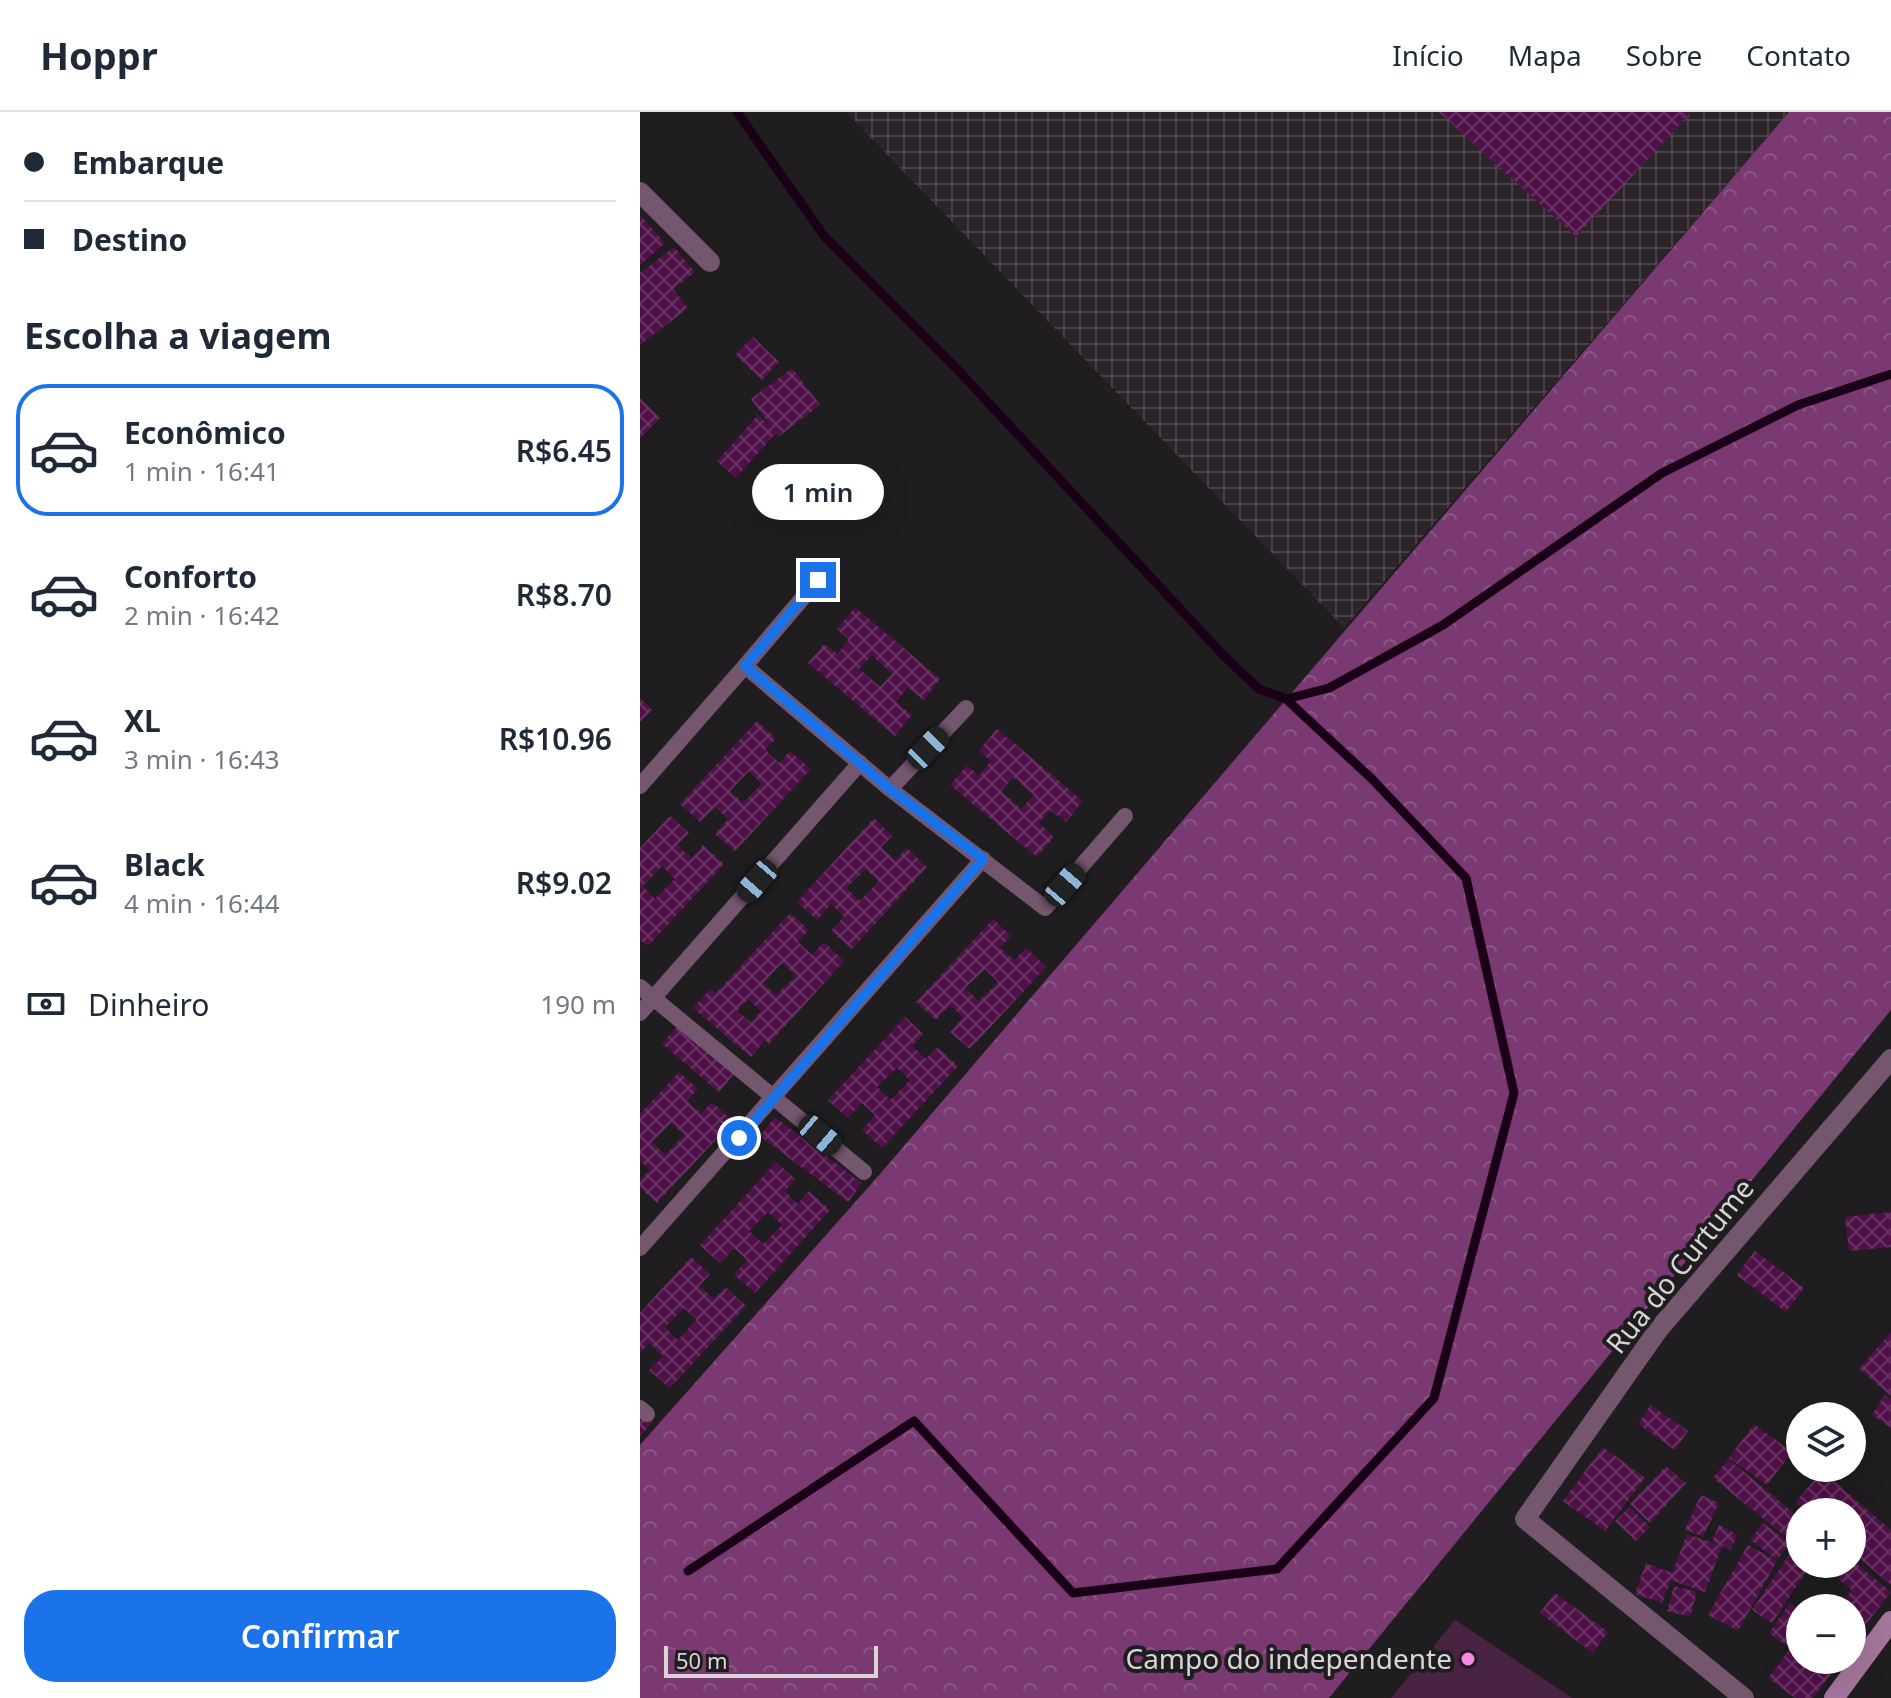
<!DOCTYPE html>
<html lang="pt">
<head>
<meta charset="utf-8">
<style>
	:root { --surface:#fff; --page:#f2f2f3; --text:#1f2937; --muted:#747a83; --line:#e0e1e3; --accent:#1a73e8 }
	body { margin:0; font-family:"Noto Sans",sans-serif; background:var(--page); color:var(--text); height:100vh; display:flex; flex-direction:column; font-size:30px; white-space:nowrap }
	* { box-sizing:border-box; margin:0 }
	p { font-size:26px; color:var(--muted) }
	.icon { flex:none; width:44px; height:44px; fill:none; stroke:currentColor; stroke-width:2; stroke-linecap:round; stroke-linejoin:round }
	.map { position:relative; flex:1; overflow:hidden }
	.side { display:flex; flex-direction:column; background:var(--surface); width:640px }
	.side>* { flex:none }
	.hud { display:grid; align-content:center; height:176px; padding:0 24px; background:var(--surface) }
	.controls { position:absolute; left:1146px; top:1290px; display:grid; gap:16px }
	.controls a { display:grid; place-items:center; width:80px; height:80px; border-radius:50%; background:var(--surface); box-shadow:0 8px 32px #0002; font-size:40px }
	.scale { position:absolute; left:24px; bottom:20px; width:214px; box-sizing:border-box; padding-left:8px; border:4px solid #d7d5d6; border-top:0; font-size:22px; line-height:28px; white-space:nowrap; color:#d7d5d6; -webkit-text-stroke:6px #1f1d1f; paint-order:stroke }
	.end { position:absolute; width:36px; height:36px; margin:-18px; border:10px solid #1a73e8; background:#fff; box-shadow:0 0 0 4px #fff }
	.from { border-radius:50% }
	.bubble { position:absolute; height:56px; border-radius:28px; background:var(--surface); box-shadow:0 8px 32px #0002; font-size:26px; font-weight:600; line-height:56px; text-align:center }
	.car { position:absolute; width:24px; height:48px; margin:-24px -12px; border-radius:10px; box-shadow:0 0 6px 2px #0007; background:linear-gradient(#222 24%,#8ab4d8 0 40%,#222 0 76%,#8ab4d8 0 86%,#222 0) }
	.hud b { display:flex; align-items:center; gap:28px; height:76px; font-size:30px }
	.hud b+b { border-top:2px solid var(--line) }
	.hud i { width:20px; height:20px; background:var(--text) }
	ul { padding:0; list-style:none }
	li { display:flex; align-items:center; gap:24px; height:132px; margin:0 16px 12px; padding:0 8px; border:4px solid transparent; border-radius:32px }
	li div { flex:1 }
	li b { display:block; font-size:30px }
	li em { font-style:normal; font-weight:600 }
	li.on { border-color:var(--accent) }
	li>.icon { width:72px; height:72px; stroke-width:1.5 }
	h2 { padding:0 24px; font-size:36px; line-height:96px }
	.pay { display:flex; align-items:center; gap:20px; height:88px; padding:0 24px; font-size:30px }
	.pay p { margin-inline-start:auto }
	.action { display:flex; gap:16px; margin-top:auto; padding:16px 24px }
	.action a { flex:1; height:92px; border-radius:32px; background:var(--accent); color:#fff; font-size:32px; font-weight:600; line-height:92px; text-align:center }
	header { display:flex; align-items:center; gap:48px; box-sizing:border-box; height:112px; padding:0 40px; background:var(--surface); border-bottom:2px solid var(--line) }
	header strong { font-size:38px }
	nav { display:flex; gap:44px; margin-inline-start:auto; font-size:28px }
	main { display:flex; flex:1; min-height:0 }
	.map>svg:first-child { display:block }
</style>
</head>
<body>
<header>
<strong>Hoppr</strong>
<nav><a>Início</a><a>Mapa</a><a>Sobre</a><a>Contato</a></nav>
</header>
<main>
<section class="side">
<div class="hud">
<b><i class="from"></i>Embarque</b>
<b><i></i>Destino</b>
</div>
<h2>Escolha a viagem</h2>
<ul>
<li class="on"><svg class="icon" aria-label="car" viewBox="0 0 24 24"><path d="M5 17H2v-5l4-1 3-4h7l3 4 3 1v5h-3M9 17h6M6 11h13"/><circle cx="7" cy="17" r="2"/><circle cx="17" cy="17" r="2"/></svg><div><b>Econômico</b><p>1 min · 16:41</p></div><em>R$6.45</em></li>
<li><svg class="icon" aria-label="car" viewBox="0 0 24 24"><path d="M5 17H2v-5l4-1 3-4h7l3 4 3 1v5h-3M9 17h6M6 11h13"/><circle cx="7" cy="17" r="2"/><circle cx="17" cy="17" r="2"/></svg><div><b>Conforto</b><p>2 min · 16:42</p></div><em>R$8.70</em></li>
<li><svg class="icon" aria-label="car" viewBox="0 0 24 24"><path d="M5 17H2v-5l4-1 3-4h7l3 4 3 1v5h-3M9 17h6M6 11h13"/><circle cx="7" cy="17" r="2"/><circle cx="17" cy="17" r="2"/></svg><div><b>XL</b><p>3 min · 16:43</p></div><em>R$10.96</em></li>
<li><svg class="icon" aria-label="car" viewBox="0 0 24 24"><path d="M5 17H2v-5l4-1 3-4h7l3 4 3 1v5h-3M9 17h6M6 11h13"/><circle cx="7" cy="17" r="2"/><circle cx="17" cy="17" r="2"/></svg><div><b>Black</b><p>4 min · 16:44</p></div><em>R$9.02</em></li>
</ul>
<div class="pay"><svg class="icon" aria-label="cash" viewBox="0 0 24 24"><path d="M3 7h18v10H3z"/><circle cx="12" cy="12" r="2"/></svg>Dinheiro<p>190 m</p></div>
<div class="action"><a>Confirmar</a></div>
</section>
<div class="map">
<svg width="1251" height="1586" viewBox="0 0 1251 1586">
	<defs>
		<pattern id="industrial-grid" width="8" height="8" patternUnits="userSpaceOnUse" patternTransform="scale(2)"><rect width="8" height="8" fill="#2b242a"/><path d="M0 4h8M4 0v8" fill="none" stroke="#494348"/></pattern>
		<pattern id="forest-crowns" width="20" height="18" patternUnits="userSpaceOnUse" patternTransform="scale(2)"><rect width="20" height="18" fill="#7a3970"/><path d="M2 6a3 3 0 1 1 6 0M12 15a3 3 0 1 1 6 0" fill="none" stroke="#8c5584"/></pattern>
		<pattern id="building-cross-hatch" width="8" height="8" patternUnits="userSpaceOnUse" patternTransform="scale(2)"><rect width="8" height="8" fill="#501148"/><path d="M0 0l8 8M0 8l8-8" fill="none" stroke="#683362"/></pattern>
	</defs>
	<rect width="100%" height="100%" fill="#1f1d1f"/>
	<path fill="url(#industrial-grid)" d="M206,0h943l-445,516z"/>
	<path fill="url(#forest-crowns)" d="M1149,0h102v898l-562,688h-689v-253l240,-271z"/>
	<path fill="#492342" d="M815,1508l117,78h-181z"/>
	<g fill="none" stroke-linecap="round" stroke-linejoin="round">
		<g stroke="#190016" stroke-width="9">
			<path d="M97,0l87,124 133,133 268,288 34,32 27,10 43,-11 114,-63 219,-152 136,-68 93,-31"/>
			<path d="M48,1459l226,-150 159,172 204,-24 157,-171 80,-305 -48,-215 -94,-99 -86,-80"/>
		</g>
	</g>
	<g fill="url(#building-cross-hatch)" fill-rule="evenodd">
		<path d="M799,0h252l-115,125z"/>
		<path d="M0,103l25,28 -25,22z"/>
		<path d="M34,135l21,25 -22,17 15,19 -48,37v-72z"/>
		<path d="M113,225l26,25 -17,18 -27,-25z"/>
		<path d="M152,256l28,37 -41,31 -3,-3 -40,45 -19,-17 41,-46 15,14 -22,-30z"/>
		<path d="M0,286l20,20 -20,20z"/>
		<path d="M215,495l85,72 -16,21 -16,-12 -12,14 16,13 -17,21 -87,-73 16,-19 13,10 12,-14 -12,-11zM232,543l20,19 -12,13 -21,-18z"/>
		<path d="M0,586l12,12 -12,12z"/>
		<path d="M117,609l19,17 -11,12 14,13 11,-12 21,18 -76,82 -20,-17 13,-15 -13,-12 -15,15 -20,-18zM109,659l13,13 -19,19 -13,-12z"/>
		<path d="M357,617l86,72 -17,21 -16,-12 -11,13 15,14 -17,20 -87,-72 17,-20 12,11 12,-15 -12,-10zM373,665l21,18 -13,14 -20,-18z"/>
		<path d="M30,704l19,17 -12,12 15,13 11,-13 21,19 -76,82 -8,-6v-92zM22,754l13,13 -20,20 -12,-13z"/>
		<path d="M234,706l18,18 -11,11 14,13 12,-12 20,19 -75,82 -21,-18 13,-14 -13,-13 -14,16 -20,-18zM226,757l13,13 -19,19 -14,-13z"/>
		<path d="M150,801l19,17 -11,12 14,13 12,-13 20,19 -75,83 -4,-4 -14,17 -58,-49 17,-19 6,4zM142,851l14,13 -20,19 -13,-12zM108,887l13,12 -10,12 -14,-12z"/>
		<path d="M353,807l18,17 -11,12 14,12 12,-12 20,19 -76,82 -20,-17 13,-15 -13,-12 -14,15 -20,-18zM345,857l13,13 -19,19 -14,-13z"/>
		<path d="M265,905l18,17 -11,12 14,13 12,-12 20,19 -76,82 -20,-18 13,-15 -13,-12 -14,15 -20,-18zM257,956l13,12 -20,20 -13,-13z"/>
		<path d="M38,913l57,48 -16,19 -57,-48z"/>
		<path d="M39,960l19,17 -11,12 14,13 11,-12 21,19 -76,82 -17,-15v-9l10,-9 -10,-9v-47zM31,1011l13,12 -19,20 -13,-13z"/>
		<path d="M135,1005l87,66 -14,19 -88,-66z"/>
		<path d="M136,1050l19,17 -10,12 13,13 11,-13 21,19 -75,83 -21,-18 13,-15 -13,-12 -14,15 -20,-18zM128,1100l14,13 -19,19 -14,-13z"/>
		<path d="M1251,1100v35l-42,4 -4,-34z"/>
		<path d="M1115,1139l49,37 -18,24 -49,-37z"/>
		<path d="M51,1145l19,17 -11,12 15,13 11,-12 21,19 -76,82 -21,-18 14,-14 -14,-13 -9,10v-40zM44,1196l13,12 -19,20 -13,-13z"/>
		<path d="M1251,1220v64l-32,-27z"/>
		<path d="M1245,1283l6,4v29l-19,-13z"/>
		<path d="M1011,1293l37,26 -13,19 -37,-26z"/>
		<path d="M0,1298l13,11 -13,16z"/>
		<path d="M1114,1312l38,28 -25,33 -38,-27z"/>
		<path d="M963,1335l42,31 -40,53 -42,-30z"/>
		<path d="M1088,1347l72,59v30l-87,-70z"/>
		<path d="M1026,1354l20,17 -36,40 -20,-19z"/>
		<path d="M1182,1359l69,59v55l-39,-33v-40h-46l-11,-9z"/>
		<path d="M1061,1383l18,8 -16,34 -18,-8z"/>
		<path d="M990,1395l20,20 -14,14 -21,-20z"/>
		<path d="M1123,1411l27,20 -13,17 -27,-20z"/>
		<path d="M1079,1413l19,10 -8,15 -18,-9z"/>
		<path d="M1047,1422l35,12 -17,46 -34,-12 -9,23 -27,-9 11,-31 26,10z"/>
		<path d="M1108,1433l29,16 -39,70 -30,-16z"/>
		<path d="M1153,1437l7,5v10h11l-39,59 -20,-13z"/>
		<path d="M1212,1448l39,32 -31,40 -8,-7v-17h-16l16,-18 -32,-26h32z"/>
		<path d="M1034,1474l23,6 -7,25 -23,-6z"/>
		<path d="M915,1481l53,39 -15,21 -53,-40z"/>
		<path d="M1150,1491l10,7v18l-13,18 -18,-13z"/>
		<path d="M1160,1524v24h42l-29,38h-18l-27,-20z"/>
	</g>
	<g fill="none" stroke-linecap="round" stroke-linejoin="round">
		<g stroke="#74566e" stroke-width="16">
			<path d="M178,468l-73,86 145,123 155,119 80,-92"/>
			<path d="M0,674l105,-120"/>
			<path d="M250,677l76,-81"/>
			<path d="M0,875l224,185"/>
			<path d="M0,901l220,-250"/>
			<path d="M0,1136l343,-389"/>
			<path d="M0,1296l7,6"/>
		</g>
		<g stroke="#74566e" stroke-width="20">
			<path d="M0,80l70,70"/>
			<path d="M1104,1586l-219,-179 133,-189 233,-271"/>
		</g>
		<path stroke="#a5769c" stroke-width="20" d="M1194,1586l57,-77"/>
	</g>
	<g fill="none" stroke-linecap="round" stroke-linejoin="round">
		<path stroke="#1a73e8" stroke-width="10" d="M99,1026l244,-279 -93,-70 -145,-123 73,-86"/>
	</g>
	<circle fill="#fa87e7" stroke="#1f1d1f" stroke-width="3" cx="828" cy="1547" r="8"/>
	<g text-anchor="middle" stroke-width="8" stroke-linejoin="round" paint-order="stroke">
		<g font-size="28" fill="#d7d5d6" stroke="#1f1d1f">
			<text transform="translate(1040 1154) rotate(-51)" y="10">Rua do Curtume</text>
		</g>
		<g font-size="28" fill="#d7d5d6" stroke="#1f1d1f" text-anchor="end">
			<text x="812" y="1557">Campo do independente</text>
		</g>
	</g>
</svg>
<div class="controls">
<a><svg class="icon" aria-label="layers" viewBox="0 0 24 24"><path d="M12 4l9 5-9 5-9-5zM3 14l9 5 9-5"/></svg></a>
<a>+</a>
<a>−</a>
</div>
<div class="scale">50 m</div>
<i class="end from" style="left:99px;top:1026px"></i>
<i class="end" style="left:178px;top:468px"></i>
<div class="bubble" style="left:112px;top:352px;width:132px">1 min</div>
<i class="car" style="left:288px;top:636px;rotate:44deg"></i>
<i class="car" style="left:117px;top:769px;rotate:221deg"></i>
<i class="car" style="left:425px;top:773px;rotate:41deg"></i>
<i class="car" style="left:180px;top:1023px;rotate:130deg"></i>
</div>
</main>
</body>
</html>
